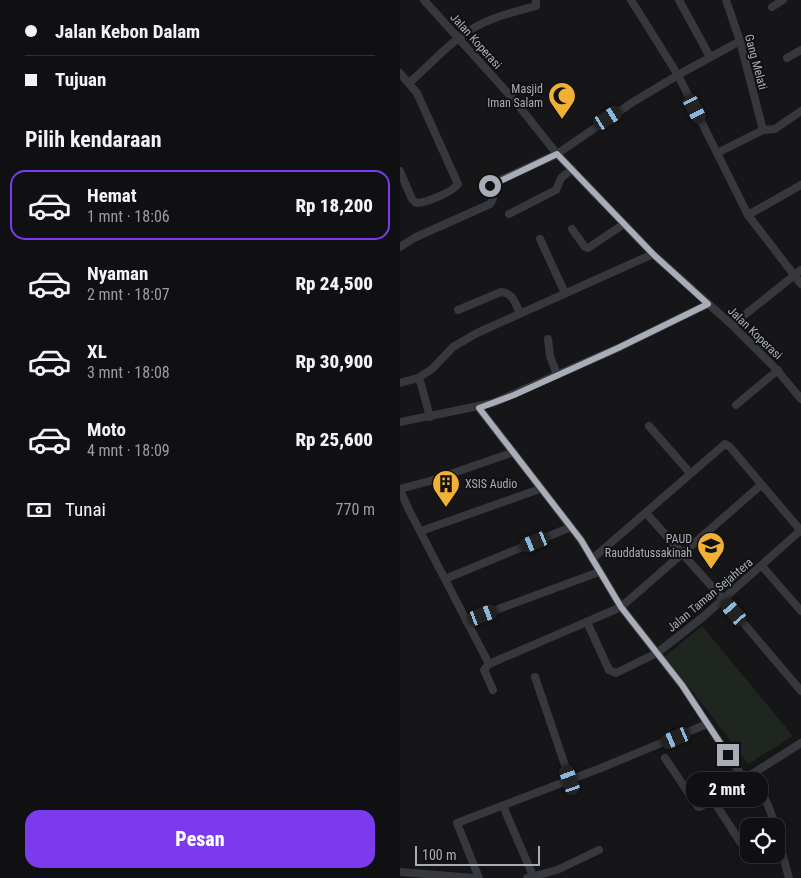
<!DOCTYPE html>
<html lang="id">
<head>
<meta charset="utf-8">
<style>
	:root { --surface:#101012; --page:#1e1e20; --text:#f1f3f6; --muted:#9c9d9f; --line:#303032; --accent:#7c3aed }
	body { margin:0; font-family:"Roboto Condensed",sans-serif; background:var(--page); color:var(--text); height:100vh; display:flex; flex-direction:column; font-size:19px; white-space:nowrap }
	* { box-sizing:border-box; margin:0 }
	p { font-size:16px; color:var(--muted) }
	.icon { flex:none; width:28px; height:28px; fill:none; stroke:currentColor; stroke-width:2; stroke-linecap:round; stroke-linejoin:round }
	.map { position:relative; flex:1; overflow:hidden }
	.side { display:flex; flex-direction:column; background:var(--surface); width:400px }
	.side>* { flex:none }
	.guide { display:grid; align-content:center; height:110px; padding:0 25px; background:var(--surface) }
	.tools { position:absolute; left:340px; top:818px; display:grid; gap:10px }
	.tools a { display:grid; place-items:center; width:45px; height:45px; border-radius:10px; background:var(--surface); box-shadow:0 2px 8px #0003,0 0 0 1px var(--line); font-size:25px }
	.scale { position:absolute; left:15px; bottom:12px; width:125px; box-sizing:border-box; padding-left:5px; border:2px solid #a8adb8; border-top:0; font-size:14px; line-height:18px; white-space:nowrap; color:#a8adb8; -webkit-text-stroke:4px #111113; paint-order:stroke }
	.end { position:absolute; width:22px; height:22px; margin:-11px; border:6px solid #a8adb8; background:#111; box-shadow:0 0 0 2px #111 }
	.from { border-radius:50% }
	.bubble { position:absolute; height:35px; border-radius:15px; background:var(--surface); box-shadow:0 2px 8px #0003,0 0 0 1px var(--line); font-size:16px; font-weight:800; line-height:35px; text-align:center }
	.car { position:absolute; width:15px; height:30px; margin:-15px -8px; border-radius:6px; box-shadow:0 0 4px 1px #0007; background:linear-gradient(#222 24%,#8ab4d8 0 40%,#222 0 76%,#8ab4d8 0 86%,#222 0) }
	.guide b { display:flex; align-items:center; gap:18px; height:48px; font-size:19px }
	.guide b+b { border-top:1px solid var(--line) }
	.guide i { width:12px; height:12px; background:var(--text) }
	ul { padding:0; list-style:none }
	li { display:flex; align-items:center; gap:15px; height:70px; margin:0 10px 8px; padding:0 15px; border:2px solid transparent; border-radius:15px }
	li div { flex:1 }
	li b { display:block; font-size:19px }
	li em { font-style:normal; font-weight:800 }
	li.selected { border-color:var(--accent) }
	li>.icon { width:45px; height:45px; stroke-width:1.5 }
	h2 { padding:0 25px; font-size:22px; line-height:60px }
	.pay { display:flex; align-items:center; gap:12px; height:55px; padding:0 25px; font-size:19px }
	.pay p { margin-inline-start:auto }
	.action { display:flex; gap:10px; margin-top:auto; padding:10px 25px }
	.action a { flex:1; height:58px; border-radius:15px; background:var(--accent); color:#fff; font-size:20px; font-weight:800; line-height:58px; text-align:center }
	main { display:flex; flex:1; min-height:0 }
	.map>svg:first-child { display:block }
</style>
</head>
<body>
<main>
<section class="side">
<div class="guide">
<b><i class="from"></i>Jalan Kebon Dalam</b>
<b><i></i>Tujuan</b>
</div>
<h2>Pilih kendaraan</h2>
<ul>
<li class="selected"><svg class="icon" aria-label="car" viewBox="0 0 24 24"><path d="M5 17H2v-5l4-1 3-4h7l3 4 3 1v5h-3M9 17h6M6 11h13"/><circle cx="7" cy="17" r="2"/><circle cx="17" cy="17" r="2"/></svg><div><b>Hemat</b><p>1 mnt · 18:06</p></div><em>Rp 18,200</em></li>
<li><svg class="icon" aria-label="car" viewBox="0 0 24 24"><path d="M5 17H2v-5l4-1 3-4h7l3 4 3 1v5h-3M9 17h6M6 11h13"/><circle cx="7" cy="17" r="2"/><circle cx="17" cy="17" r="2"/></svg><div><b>Nyaman</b><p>2 mnt · 18:07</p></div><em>Rp 24,500</em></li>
<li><svg class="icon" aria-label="car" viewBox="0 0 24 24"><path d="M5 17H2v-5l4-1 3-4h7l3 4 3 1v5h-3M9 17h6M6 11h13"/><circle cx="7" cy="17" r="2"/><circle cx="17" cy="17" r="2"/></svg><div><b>XL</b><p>3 mnt · 18:08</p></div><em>Rp 30,900</em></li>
<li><svg class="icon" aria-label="car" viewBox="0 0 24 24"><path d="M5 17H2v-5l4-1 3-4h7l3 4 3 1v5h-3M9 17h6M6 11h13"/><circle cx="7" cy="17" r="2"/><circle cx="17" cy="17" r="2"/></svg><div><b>Moto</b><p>4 mnt · 18:09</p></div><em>Rp 25,600</em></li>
</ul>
<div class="pay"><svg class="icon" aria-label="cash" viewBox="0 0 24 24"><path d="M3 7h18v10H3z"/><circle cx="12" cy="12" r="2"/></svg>Tunai<p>770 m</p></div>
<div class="action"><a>Pesan</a></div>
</section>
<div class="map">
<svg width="401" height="878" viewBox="0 0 401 878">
	<rect width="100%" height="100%" fill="#161618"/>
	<path fill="#1e261f" d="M302,626l91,110 -45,28 -69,-90 -15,-17z"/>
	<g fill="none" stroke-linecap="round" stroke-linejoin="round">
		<g stroke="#37383d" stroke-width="8">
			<path d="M24,0l90,100 43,54 97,101 78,70 44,44 25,30"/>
			<path d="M231,0l47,75 70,140 53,69"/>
			<path d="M279,0l31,57"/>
			<path d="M326,0l14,41 23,89"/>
			<path d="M372,7l11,-7"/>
			<path d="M387,58l14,-8"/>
			<path d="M0,73l17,20 41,91c-5,8 -32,19 -42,19l-4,-4 -12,-28"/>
			<path d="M9,83c23,-20 45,-46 72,-59 17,-9 37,-13 55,-18v-6"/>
			<path d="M317,153l46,-23 12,-1 26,-18"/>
			<path d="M109,214l47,-24 5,-12 11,-9"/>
			<path d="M348,215l53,-30"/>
			<path d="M172,229l13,18 3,1 36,-24"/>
			<path d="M140,239l25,54"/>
			<path d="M0,247l14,-9 76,-34 3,-5 -3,-11 2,-4 65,-30 76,-52 45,-27 62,-34"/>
			<path d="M58,310l43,-18c12,1 14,11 19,21"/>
			<path d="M332,325l69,-55"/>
			<path d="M148,339l2,17 7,19"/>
			<path d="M18,378l3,6 9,33"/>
			<path d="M0,383l18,-5 14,-9 21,-22 24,-14 176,-79"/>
			<path d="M336,405l42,-35"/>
			<path d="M79,408l102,132 40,67 36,46 46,-36 98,-87"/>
			<path d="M0,422l93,-19 125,-55 90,-44"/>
			<path d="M249,426l41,47"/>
			<path d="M0,489l30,-8 84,-29"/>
			<path d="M0,490l9,20 80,154 -5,6 9,20"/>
			<path d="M246,513l77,86 78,92"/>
			<path d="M21,531l119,-42"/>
			<path d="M192,559l133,-115 5,3 71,84"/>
			<path d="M362,566l39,45"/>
			<path d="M45,579l126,-52"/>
			<path d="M66,621l133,-49"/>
			<path d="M187,622l22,48 7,3 41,-20 25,32 62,94"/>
			<path d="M89,664l132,-57 140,-122"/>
			<path d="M135,677l35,103"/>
			<path d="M265,758l33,49h2l101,-64"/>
			<path d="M349,776c14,13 21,32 26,50"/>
			<path d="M313,800l28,43"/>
			<path d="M103,806l31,72"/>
			<path d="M376,831l13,47"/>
			<path d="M0,872l74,6"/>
			<path d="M79,878l-22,-55 144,-55 106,-44"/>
			<path d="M127,878l30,-8 42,-20"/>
		</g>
	</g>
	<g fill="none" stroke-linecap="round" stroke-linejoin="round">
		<path stroke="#a8adb8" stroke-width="6" d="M90,186l67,-32 97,101 54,49 -90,44 -104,47 -35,13 102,132 40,67 61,78 46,70"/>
	</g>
	<defs>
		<symbol id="mosque-pin" viewBox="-11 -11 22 30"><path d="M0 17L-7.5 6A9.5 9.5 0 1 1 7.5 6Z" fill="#f2b134" stroke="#111113"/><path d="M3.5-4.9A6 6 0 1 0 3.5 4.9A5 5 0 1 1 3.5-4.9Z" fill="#111"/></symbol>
		<symbol id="building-pin" viewBox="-11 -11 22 30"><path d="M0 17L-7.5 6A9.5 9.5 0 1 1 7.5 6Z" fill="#f2b134" stroke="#111113"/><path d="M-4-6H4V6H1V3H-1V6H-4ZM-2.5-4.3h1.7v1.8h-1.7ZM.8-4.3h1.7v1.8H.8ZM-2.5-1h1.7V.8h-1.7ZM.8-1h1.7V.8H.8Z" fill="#111"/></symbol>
		<symbol id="school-pin" viewBox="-11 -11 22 30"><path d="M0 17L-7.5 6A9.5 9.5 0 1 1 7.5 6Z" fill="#f2b134" stroke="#111113"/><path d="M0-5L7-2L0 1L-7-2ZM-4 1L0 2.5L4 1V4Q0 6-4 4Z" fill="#111"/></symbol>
	</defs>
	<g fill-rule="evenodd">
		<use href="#mosque-pin" x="146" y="80" width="32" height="43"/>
		<use href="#building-pin" x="30" y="468" width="32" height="43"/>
		<use href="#school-pin" x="295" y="530" width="32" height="43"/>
	</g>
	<g text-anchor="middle" stroke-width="4" stroke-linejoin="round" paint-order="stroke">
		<g font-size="12" fill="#a8adb8" stroke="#111113">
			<text transform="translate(76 41) rotate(48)" y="4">Jalan Koperasi</text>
			<text transform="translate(356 62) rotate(75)" y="4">Gang Melati</text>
			<text transform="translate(355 333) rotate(44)" y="4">Jalan Koperasi</text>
			<text transform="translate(310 595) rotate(-40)" y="4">Jalan Taman Sejahtera</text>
		</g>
		<g font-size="12" fill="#a8adb8" stroke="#111113" text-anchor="end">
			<text x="143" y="93">Masjid<tspan x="143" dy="14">Iman Salam</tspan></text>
			<text x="65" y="488" text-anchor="start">XSIS Audio</text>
			<text x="292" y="543">PAUD<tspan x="292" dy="14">Rauddatussakinah</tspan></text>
		</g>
	</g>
</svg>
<div class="tools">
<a><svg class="icon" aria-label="locate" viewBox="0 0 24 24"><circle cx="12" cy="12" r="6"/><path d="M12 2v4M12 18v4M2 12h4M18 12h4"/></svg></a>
</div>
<div class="scale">100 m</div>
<i class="end from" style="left:90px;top:186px"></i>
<i class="end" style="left:328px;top:755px"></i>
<div class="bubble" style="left:286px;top:772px;width:82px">2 mnt</div>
<i class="car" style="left:295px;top:109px;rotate:153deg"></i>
<i class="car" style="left:208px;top:118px;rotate:57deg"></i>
<i class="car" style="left:135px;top:542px;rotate:248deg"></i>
<i class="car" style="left:334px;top:612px;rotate:319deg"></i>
<i class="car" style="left:83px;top:615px;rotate:69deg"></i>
<i class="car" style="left:276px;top:738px;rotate:247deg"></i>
<i class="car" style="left:170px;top:780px;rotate:341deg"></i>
</div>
</main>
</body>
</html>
